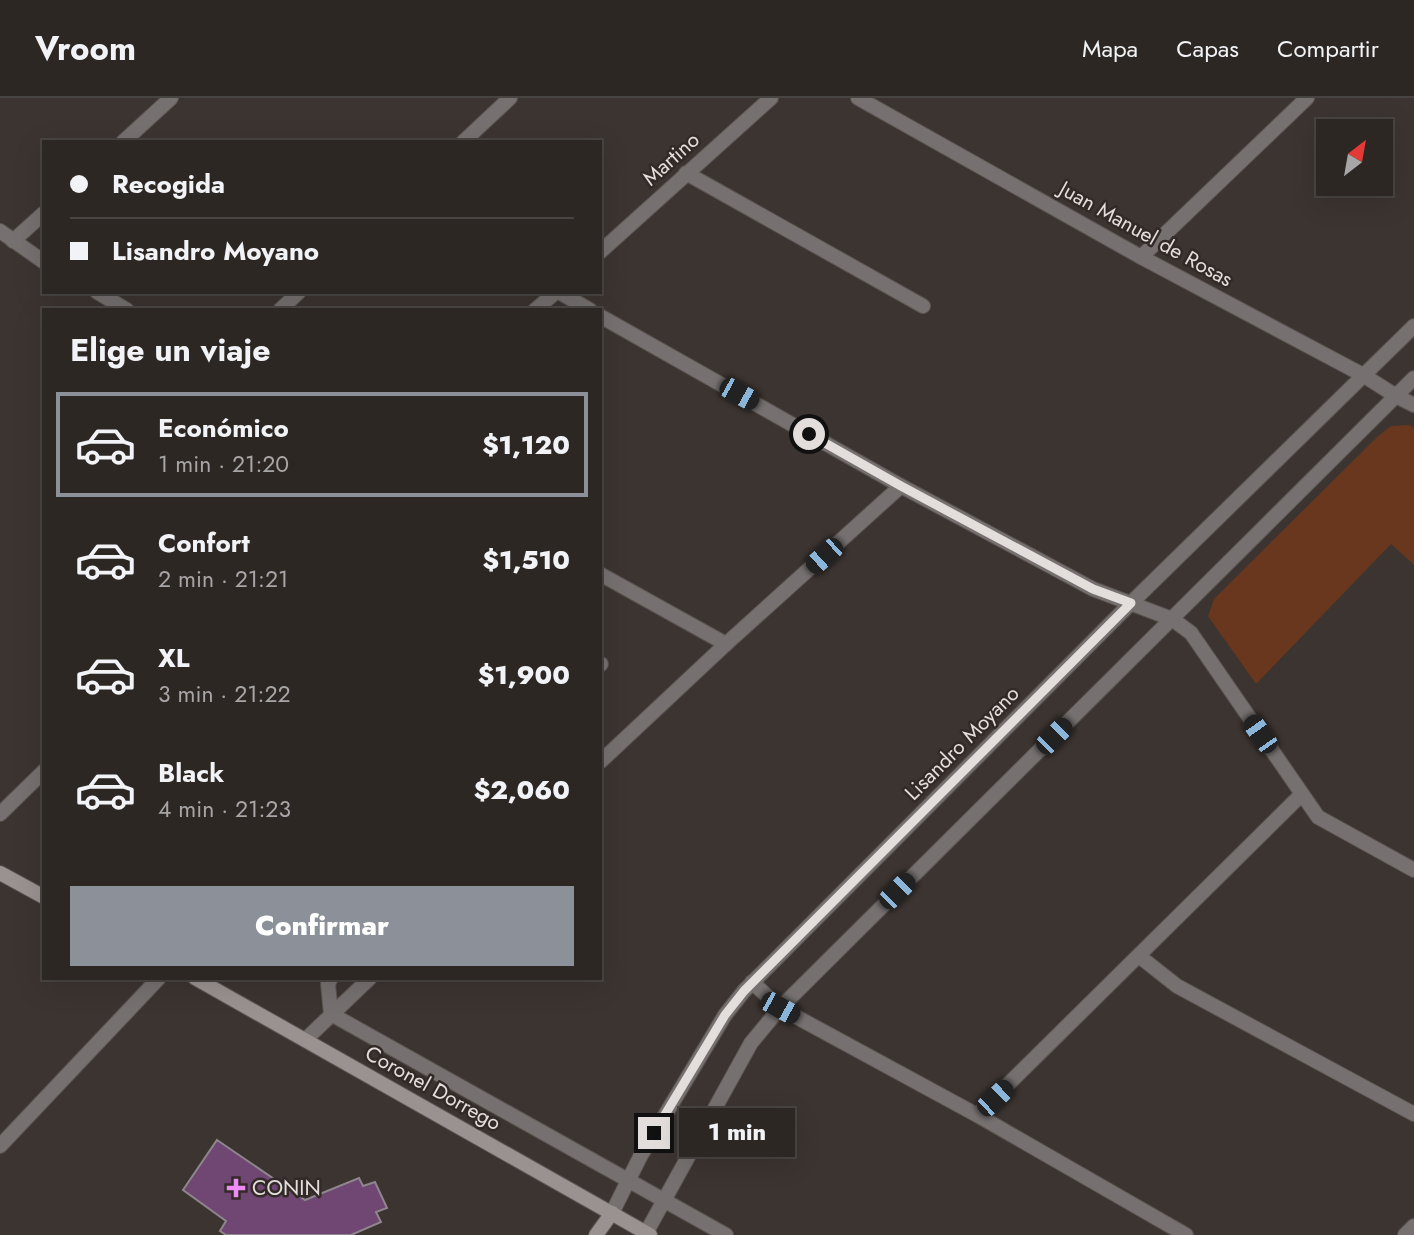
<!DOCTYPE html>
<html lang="es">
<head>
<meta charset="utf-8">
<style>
	:root { --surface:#2d2724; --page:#352f2c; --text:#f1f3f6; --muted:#a7a5a6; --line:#484441; --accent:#8c9099 }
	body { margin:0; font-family:Jost,sans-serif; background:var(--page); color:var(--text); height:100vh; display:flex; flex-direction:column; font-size:26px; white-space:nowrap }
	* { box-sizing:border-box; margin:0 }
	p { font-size:23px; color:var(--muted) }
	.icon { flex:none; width:38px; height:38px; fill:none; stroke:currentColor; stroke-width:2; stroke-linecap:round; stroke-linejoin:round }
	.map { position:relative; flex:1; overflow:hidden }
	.panel { position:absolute; left:42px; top:210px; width:560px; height:672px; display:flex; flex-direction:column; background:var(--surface); border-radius:0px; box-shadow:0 7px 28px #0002,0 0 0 2px var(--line) }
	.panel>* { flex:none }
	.banner { position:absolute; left:42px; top:42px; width:560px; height:154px; border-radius:0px; box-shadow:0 7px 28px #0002,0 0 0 2px var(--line); display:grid; align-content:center; height:154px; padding:0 28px; background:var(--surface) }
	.needle { width:46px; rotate:31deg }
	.tools { position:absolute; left:1316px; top:21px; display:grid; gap:14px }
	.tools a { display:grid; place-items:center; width:77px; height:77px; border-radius:0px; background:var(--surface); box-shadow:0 7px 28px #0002,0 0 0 2px var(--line); font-size:35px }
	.end { position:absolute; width:32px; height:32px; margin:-16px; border:9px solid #e3dedb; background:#111; box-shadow:0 0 0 4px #111 }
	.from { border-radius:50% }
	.bubble { position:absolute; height:49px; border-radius:0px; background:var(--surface); box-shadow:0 7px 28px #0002,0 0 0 2px var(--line); font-size:23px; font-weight:800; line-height:49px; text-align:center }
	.car { position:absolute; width:21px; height:42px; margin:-21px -10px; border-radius:9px; box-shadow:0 0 5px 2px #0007; background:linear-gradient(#222 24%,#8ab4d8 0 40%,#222 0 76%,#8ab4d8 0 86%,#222 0) }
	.banner b { display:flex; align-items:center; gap:24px; height:66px; font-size:26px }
	.banner b+b { border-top:2px solid var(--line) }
	.banner i { width:18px; height:18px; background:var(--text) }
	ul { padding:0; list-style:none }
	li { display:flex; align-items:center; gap:21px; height:105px; margin:0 14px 10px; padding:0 14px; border:4px solid transparent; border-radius:0px }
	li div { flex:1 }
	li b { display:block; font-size:26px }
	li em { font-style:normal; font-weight:800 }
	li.selected { border-color:var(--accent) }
	li>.icon { width:63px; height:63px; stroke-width:1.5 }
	h2 { padding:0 28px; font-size:32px; line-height:84px }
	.primary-button { display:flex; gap:14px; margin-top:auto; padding:14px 28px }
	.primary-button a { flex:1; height:80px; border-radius:0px; background:var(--accent); color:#fff; font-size:28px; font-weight:800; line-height:80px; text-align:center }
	header { display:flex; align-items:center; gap:42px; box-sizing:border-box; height:98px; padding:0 35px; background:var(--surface); border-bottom:2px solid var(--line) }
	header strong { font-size:33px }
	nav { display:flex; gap:38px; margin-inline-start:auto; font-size:24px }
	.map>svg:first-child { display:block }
</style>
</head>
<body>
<header>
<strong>Vroom</strong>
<nav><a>Mapa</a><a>Capas</a><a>Compartir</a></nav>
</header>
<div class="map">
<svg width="1414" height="1137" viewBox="0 0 1414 1137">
	<rect width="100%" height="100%" fill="#3c3430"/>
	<path fill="#68371d" d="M1409,327l5,3v137l-23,-21 -135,140 -48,-68 6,-17 164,-163 13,-10z"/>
	<path fill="#6f4772" stroke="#8d868d" stroke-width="2" d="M217,1042l88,60 54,-22 4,8 12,-4 12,26 -11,4 5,10 -30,13h-125l-6,-4 6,-10 -43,-31z"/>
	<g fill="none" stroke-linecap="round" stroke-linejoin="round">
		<defs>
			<g id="lane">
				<path d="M686,75l237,133"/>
				<path d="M600,567l1,-1"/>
				<path d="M331,880l-3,6 3,30"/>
			</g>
			<g id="street">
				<path d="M858,0l283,159 222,118 33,21 18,9"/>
				<path d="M123,44l48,-44"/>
				<path d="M463,44l47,-44"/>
				<path d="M0,133l44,31"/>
				<path d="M13,143l31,-28"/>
				<path d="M600,154l171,-154"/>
				<path d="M1141,159l166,-159"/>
				<path d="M97,194l30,18"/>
				<path d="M559,194l31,18"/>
				<path d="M280,212l19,-18"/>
				<path d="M535,212l21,-18"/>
				<path d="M600,218l301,170 192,103 79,30 19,14 127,184 96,53"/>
				<path d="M600,476l126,70"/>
				<path d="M600,664l126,-118 175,-158"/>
				<path d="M0,716l44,-43"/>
				<path d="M1139,858l38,30 237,128"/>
				<path d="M752,884l28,26 197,107 209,120"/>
				<path d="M331,916l395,221"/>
				<path d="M305,942l65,-62"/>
				<path d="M977,1017l325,-321"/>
				<path d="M0,1048l159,-168"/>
				<path d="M612,1115l28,-56 85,-142 19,-24 387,-388 283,-277"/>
				<path d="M646,1135l105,-190 29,-35 634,-630"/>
				<path d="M1405,1137l9,-9"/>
			</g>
			<g id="secondary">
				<path d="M0,775l44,24"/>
				<path d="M195,880l455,257"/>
				<path d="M596,1137l16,-22"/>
			</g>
		</defs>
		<use href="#lane" stroke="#5a534f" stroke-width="16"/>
		<use href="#street" stroke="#5a534f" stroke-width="16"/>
		<use href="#secondary" stroke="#5a534f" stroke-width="16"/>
		<use href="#lane" stroke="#767170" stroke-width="14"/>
		<use href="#street" stroke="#767170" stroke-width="14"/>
		<use href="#secondary" stroke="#999290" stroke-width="14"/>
	</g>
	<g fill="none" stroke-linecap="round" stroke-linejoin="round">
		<path stroke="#e3dedb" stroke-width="9" d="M654,1035l71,-118 19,-24 387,-388 -38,-14 -192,-103 -92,-52"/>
	</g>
	<path fill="#ef8bf7" stroke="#322a27" stroke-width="2.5" d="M232.5 1079.5h7v7h7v7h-7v7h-7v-7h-7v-7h7z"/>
	<g text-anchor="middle" stroke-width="5" stroke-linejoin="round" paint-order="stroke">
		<g font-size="21" fill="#e3dedb" stroke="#322a27">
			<text transform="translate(671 61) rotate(-42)" y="7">Martino</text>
			<text transform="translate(1146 136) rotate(29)" y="7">Juan Manuel de Rosas</text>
			<text transform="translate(962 645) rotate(-45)" y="7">Lisandro Moyano</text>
			<text transform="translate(433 990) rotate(29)" y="7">Coronel Dorrego</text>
		</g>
		<g font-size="21" fill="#e3dedb" stroke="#322a27" text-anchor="start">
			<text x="252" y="1097">CONIN</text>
		</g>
	</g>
</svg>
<div class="tools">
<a><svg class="needle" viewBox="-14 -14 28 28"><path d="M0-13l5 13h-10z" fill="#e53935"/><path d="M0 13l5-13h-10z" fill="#a7a5a6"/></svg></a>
</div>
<i class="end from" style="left:809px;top:336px"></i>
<i class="end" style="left:654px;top:1035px"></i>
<div class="bubble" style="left:679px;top:1010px;width:116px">1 min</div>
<i class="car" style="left:739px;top:296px;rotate:119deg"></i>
<i class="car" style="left:824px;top:458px;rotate:228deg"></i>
<i class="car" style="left:1260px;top:636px;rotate:325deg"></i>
<i class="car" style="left:1054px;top:638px;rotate:45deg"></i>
<i class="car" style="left:897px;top:793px;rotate:45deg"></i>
<i class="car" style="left:780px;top:910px;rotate:119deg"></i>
<i class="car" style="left:995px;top:1000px;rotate:46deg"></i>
<div class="banner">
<b><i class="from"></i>Recogida</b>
<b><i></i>Lisandro Moyano</b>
</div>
<section class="panel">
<h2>Elige un viaje</h2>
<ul>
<li class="selected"><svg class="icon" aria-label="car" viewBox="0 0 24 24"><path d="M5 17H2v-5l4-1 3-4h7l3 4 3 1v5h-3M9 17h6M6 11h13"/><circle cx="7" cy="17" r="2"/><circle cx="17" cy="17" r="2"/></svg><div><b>Económico</b><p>1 min · 21:20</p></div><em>$1,120</em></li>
<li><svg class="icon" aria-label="car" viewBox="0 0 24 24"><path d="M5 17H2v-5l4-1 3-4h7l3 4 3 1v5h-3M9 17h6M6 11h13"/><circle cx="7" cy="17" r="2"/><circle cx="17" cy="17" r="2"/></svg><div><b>Confort</b><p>2 min · 21:21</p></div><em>$1,510</em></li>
<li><svg class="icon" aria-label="car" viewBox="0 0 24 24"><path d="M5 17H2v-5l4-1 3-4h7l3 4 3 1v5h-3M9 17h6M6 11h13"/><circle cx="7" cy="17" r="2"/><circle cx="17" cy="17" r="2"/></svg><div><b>XL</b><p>3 min · 21:22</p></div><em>$1,900</em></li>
<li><svg class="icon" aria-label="car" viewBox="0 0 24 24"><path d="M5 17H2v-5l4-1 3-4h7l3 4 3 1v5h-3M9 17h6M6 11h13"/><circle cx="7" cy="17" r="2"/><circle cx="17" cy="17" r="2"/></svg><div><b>Black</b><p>4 min · 21:23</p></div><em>$2,060</em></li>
</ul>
<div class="primary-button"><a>Confirmar</a></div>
</section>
</div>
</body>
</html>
